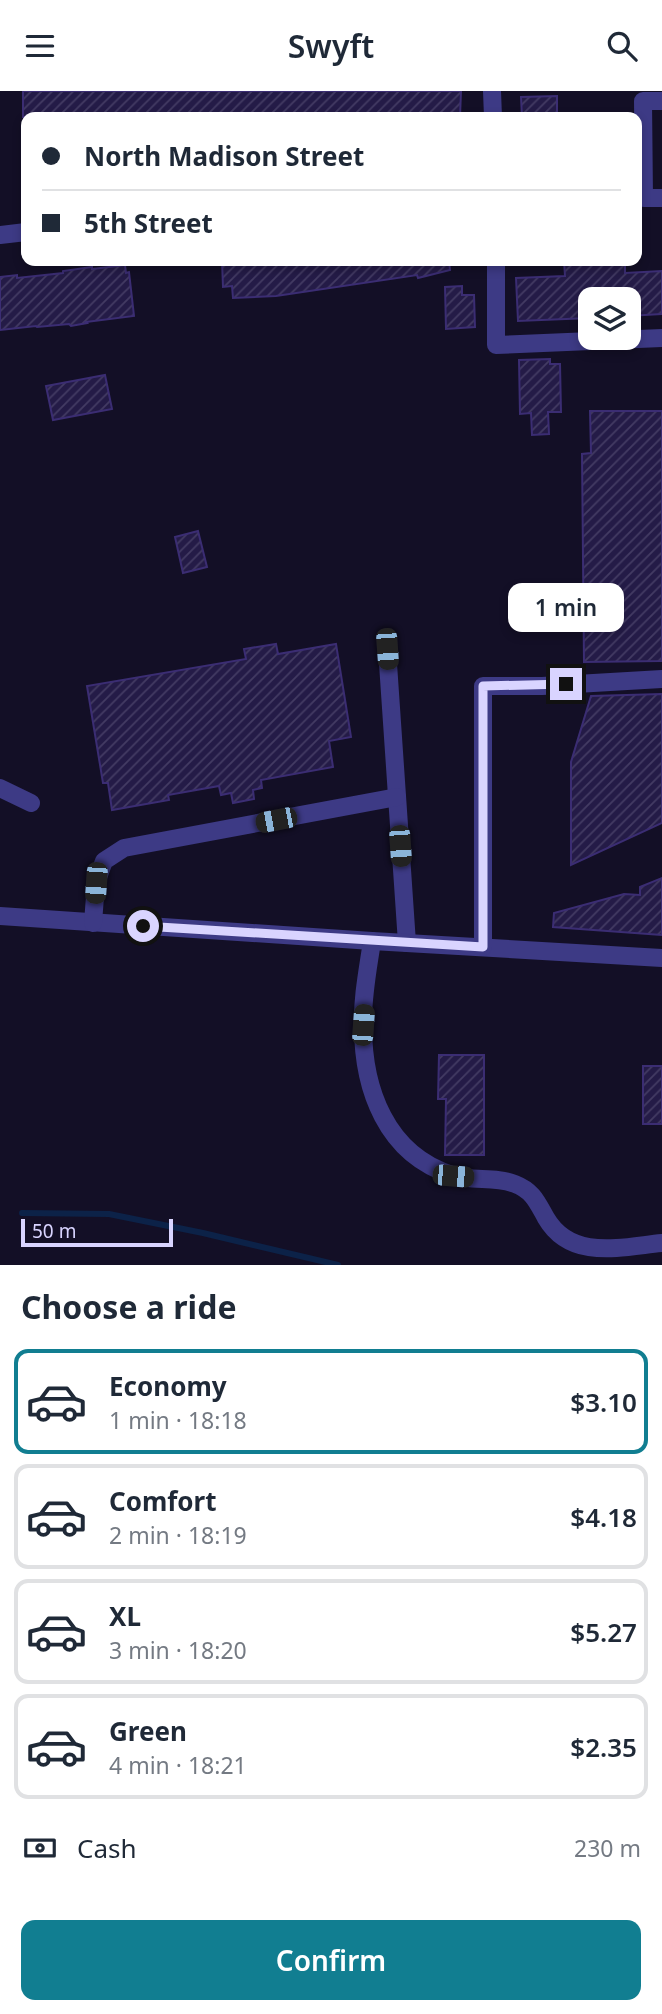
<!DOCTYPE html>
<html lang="en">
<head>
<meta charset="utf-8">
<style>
	:root { --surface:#fff; --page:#f2f2f3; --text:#1f2937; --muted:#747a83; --line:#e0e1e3; --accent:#117e91 }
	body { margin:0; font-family:"Noto Sans",sans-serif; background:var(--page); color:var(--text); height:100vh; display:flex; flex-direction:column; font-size:26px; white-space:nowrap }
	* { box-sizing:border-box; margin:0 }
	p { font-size:23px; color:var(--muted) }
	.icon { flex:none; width:38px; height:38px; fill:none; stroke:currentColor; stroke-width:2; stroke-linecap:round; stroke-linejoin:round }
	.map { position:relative; height:1174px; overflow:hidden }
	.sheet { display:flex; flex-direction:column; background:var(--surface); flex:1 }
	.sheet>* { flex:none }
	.top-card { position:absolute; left:21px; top:21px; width:621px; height:154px; border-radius:14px; box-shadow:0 4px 10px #0003; display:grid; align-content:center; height:154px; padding:0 21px; background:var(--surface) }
	.tools { position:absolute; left:578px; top:196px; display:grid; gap:14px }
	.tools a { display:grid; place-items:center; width:63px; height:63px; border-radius:14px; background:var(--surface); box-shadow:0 4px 10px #0003; font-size:35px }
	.scale { position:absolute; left:21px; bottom:18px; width:152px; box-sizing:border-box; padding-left:7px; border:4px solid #d9d4ff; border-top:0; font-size:19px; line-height:24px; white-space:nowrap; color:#d9d4ff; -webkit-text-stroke:5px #130f26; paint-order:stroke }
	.end { position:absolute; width:32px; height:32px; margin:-16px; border:9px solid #d9d4ff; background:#111; box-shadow:0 0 0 4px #111 }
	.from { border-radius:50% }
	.bubble { position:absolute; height:49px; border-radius:14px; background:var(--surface); box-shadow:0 4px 10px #0003; font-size:23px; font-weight:600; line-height:49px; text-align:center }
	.car { position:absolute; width:21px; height:42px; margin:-21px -10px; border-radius:9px; box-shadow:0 0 5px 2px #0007; background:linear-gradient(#222 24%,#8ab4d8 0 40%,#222 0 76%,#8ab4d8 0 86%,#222 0) }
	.top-card b { display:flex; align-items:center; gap:24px; height:66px; font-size:26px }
	.top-card b+b { border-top:2px solid var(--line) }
	.top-card i { width:18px; height:18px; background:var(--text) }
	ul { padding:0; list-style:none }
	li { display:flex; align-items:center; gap:21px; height:105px; margin:0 14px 10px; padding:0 7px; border:4px solid var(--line); border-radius:14px }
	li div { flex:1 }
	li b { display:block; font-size:26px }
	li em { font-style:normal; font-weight:600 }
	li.current { border-color:var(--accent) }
	li>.icon { width:63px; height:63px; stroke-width:1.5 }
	h2 { padding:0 21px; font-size:32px; line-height:84px }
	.pay { display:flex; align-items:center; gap:18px; height:77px; padding:0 21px; font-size:26px }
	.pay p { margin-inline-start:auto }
	.cta { display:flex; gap:14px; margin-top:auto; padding:14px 21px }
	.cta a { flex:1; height:80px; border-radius:14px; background:var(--accent); color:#fff; font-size:28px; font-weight:600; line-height:80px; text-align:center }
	header { display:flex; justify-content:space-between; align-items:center; height:91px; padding:0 21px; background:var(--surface); font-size:32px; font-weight:600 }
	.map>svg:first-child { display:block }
</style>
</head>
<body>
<header><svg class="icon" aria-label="menu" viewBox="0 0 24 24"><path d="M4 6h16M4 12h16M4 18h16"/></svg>Swyft<svg class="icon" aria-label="search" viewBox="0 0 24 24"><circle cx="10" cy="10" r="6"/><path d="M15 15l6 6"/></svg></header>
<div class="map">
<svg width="662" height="1174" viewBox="0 0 662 1174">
	<defs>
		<pattern id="building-hatch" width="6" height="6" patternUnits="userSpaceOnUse" patternTransform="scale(1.75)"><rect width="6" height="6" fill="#241b47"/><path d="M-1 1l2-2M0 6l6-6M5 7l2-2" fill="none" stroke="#433b63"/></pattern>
	</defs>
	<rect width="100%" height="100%" fill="#130f26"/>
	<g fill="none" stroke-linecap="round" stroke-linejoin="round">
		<path stroke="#0c2248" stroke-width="6" d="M22,1122l87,1 94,19 135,32"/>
	</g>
	<g fill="url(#building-hatch)" stroke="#3b2d73" stroke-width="2">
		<path d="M23,0h438l-1,26h-437z"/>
		<path d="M557,5v21h-35l-1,-20z"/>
		<path d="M222,170h227l1,9 -32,8 -1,-3 -141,21 -43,2 -1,-12 -9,1z"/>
		<path d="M564,170h61v12l37,-2v43l-34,2v-17h-38v19l-72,3 -2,-43 49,-2z"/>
		<path d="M125,174l1,8 3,-1 5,44 -48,6 1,1 -16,3 -2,-2 -32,3 -1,-1 -36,4v-53l17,-2v3l46,-5v-2l29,-4v2z"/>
		<path d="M462,195v9h12l1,32 -29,2 -1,-42z"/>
		<path d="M550,268v5h10l1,48h-13l1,22 -17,1 -1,-22 -11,1 -1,-54z"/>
		<path d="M105,284l7,34 -59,11 -7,-34z"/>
		<path d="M590,320h72v250l-78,1 -2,-208 9,-1z"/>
		<path d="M198,440l9,36 -24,6 -8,-36z"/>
		<path d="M276,553l2,10 58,-10 15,93 -22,4 4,26 -72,13 1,8 -9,2 1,9 -21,4 -2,-10 -10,2 -2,-9 -51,9 1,5 -57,10 -4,-27h-5l-16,-97 159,-27 -2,-10z"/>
		<path d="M662,603v129l-91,42v-103l20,-66z"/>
		<path d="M662,787v57l-109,-8 1,-14 70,-19 16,1v-8z"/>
		<path d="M439,964h45v100h-39l1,-56h-8z"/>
		<rect x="643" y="975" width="19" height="58"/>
	</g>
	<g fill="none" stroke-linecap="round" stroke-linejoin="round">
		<g stroke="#3d3a85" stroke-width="18">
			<path d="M492,0l1,26"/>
			<path d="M662,10h-19l1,97h18"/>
			<path d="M0,144l26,-3"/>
			<path d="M496,170v84l166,-7"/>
			<path d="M387,558l20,294"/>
			<path d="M0,697l31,15"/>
			<path d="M0,825l372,25 290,17"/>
			<path d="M93,832l3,-40 8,-22 20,-13 273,-51"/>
			<path d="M372,850c-4,28 -10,57 -9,85 0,63 23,128 89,149 20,7 43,1 63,9 18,7 22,18 31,34 25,43 75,29 116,25"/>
			<path d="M483,856v-261h59l120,-7"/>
		</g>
	</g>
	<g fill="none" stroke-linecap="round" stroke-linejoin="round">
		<path stroke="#d9d4ff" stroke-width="9" d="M143,835l340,21v-261l83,-2"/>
	</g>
</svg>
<div class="tools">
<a><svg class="icon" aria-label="layers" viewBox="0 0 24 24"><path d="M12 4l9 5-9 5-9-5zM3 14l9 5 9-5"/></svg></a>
</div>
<div class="scale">50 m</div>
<i class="end from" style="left:143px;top:835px"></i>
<i class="end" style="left:566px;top:593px"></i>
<div class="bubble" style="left:508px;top:492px;width:116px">1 min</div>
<i class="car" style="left:387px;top:558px;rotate:176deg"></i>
<i class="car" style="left:276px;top:729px;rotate:259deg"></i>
<i class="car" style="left:400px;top:755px;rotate:176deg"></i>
<i class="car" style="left:96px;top:792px;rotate:184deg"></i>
<i class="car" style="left:363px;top:934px;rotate:4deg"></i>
<i class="car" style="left:453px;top:1085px;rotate:95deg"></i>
<div class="top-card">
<b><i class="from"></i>North Madison Street</b>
<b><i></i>5th Street</b>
</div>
</div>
<section class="sheet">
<h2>Choose a ride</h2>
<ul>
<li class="current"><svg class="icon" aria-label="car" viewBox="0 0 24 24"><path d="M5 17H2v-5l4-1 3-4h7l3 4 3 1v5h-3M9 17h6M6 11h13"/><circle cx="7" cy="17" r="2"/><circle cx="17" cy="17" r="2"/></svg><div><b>Economy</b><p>1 min · 18:18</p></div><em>$3.10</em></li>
<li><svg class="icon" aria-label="car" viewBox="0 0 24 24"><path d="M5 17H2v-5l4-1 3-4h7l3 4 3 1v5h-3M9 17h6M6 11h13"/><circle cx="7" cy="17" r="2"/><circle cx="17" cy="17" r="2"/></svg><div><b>Comfort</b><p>2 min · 18:19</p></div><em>$4.18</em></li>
<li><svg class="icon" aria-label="car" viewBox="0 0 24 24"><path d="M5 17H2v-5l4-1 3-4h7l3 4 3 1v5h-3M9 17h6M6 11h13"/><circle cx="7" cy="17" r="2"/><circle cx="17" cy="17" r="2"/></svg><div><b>XL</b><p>3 min · 18:20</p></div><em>$5.27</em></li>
<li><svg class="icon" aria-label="car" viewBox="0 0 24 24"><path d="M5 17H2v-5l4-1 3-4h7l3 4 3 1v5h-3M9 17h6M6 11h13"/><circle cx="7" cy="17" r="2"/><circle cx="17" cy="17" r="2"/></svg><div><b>Green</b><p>4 min · 18:21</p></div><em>$2.35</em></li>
</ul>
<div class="pay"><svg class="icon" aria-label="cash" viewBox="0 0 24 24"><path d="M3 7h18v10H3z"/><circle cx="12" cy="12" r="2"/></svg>Cash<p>230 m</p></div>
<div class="cta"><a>Confirm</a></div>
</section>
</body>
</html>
